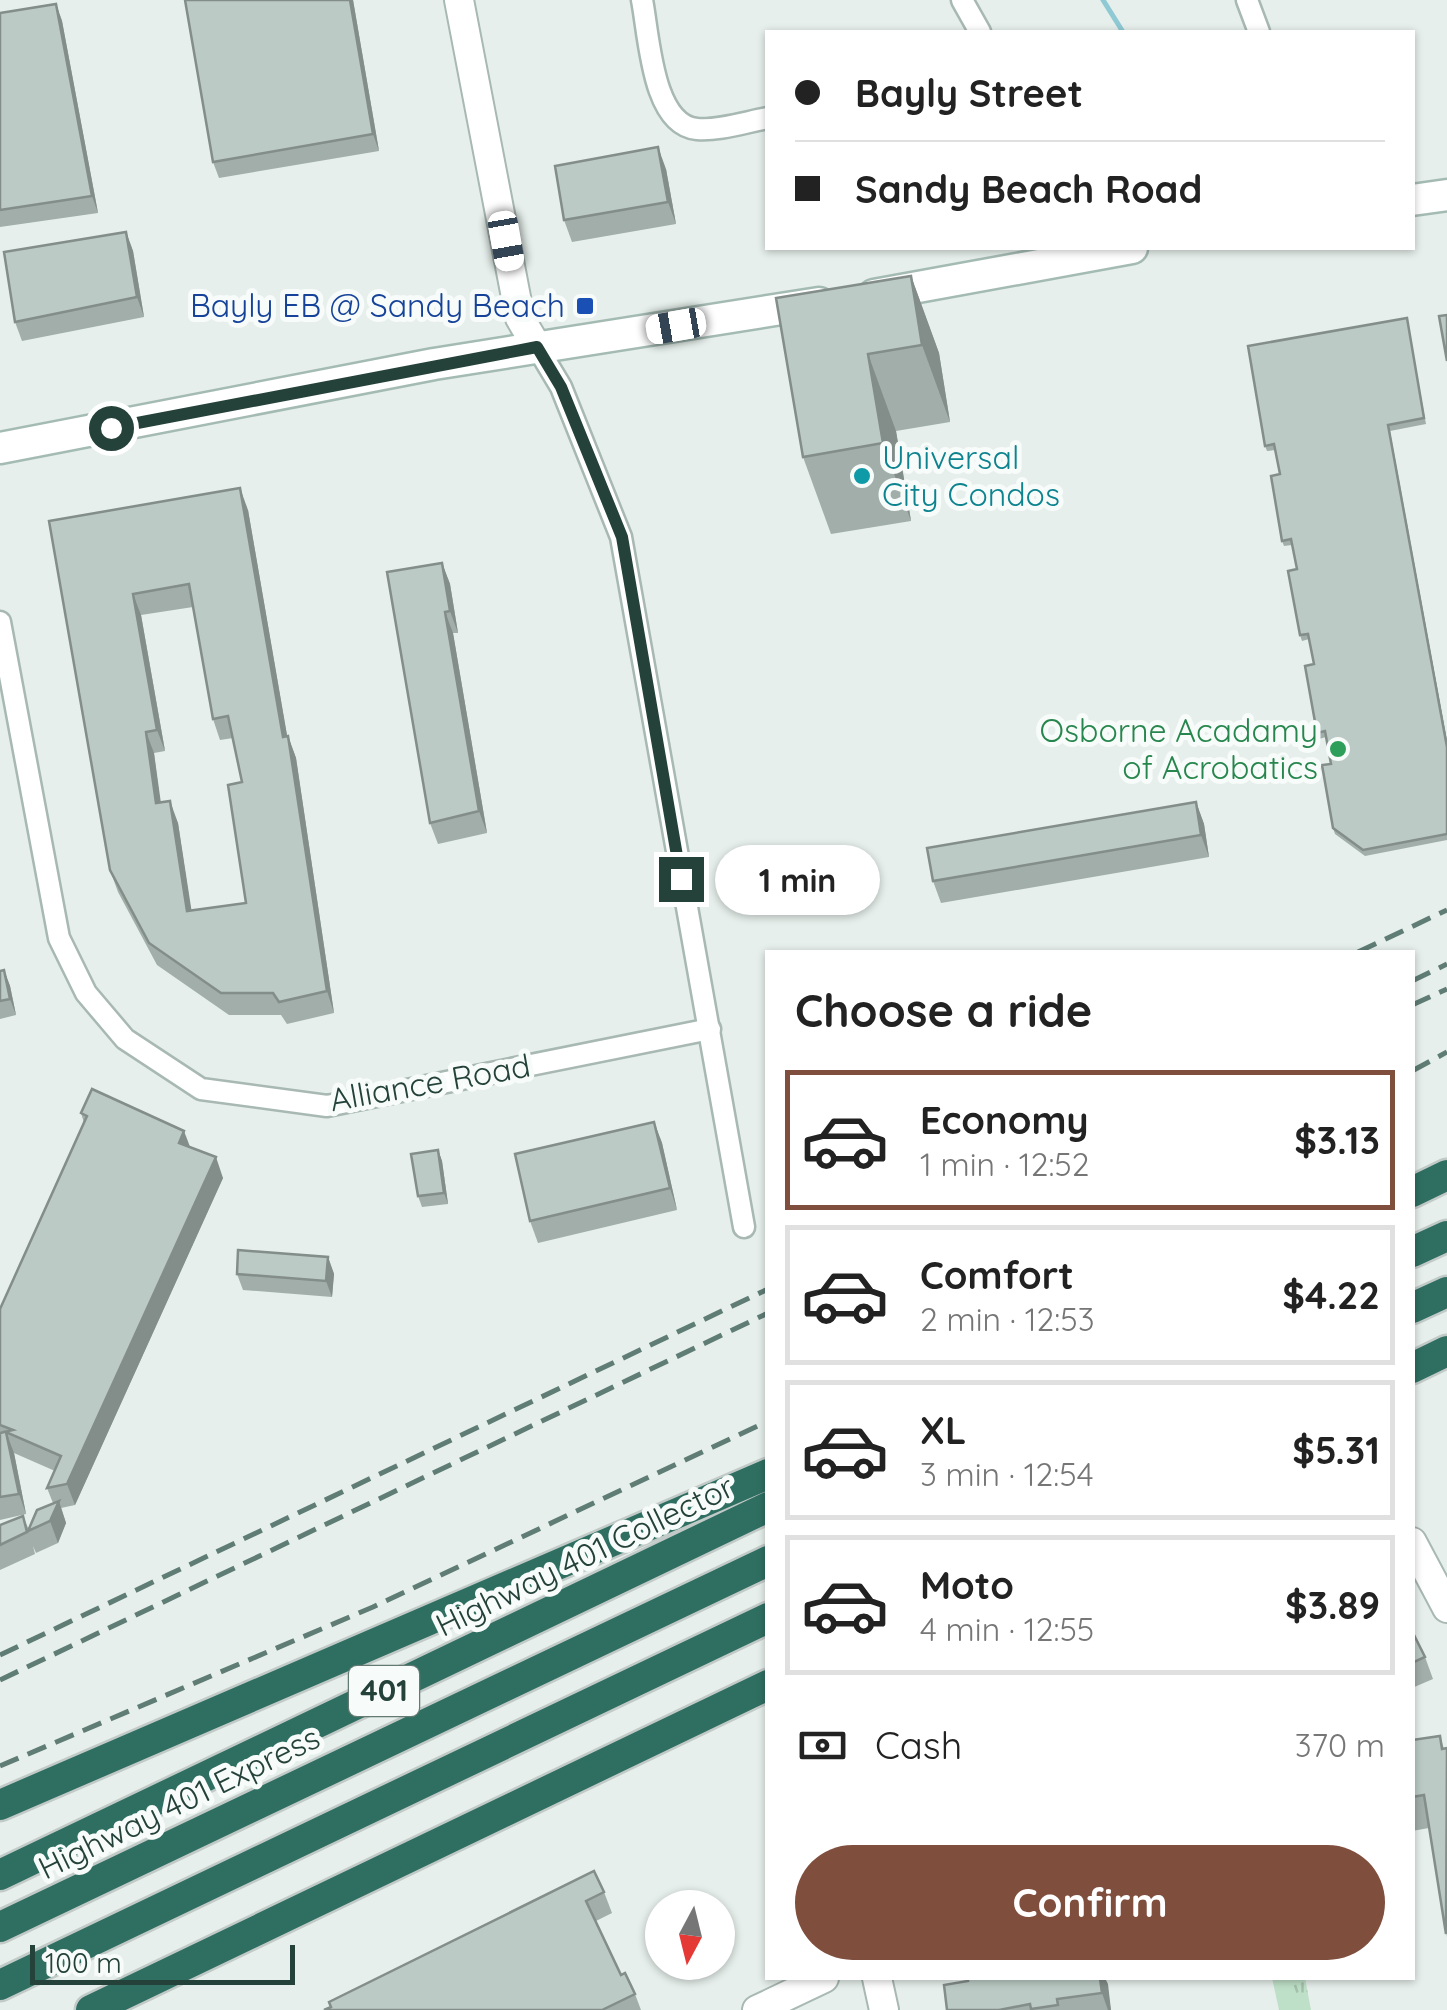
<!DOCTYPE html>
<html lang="en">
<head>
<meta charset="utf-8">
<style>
	:root { --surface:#fff; --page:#f2f2f2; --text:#222; --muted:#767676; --line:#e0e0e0; --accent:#804e3d }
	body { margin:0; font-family:Quicksand,sans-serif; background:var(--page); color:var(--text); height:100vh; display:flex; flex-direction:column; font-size:38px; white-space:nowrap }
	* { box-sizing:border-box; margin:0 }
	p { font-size:32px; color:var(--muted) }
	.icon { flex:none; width:55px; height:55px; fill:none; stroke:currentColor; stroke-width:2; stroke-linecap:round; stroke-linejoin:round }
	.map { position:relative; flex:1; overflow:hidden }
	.side { position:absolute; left:765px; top:950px; width:650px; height:1030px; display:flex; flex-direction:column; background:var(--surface); border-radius:0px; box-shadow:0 2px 8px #0004 }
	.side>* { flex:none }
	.banner { position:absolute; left:765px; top:30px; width:650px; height:220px; border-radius:0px; box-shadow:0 2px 8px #0004; display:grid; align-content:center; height:220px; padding:0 30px; background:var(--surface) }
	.needle { width:65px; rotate:187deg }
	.controls { position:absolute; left:645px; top:1890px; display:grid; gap:20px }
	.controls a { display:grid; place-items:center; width:90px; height:90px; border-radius:50%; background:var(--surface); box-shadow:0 2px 8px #0004; font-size:50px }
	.scale { position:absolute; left:30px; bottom:25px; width:265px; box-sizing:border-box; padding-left:10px; border:5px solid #24423a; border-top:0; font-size:28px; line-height:35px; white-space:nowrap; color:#24423a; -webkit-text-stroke:8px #f7fbf9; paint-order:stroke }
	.end { position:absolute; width:45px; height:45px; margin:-22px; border:12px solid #24423a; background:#fff; box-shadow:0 0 0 5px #fff }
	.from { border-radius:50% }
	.bubble { position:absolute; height:70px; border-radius:35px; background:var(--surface); box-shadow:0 2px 8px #0004; font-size:32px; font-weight:700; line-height:70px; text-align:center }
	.car { position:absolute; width:30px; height:60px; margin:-30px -15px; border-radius:12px; box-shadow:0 0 8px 2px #0007; background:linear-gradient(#fff 24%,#345 0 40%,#fff 0 76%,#345 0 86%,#fff 0) }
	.banner b { display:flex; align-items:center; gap:35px; height:95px; font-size:38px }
	.banner b+b { border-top:2px solid var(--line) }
	.banner i { width:25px; height:25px; background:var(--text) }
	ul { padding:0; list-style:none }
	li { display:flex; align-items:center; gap:30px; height:140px; margin:0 20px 15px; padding:0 10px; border:5px solid var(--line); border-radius:0px }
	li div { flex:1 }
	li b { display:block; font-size:38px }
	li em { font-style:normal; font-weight:700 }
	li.active { border-color:var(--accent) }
	li>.icon { width:90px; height:90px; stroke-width:1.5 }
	h2 { padding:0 30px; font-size:45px; line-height:120px }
	.pay { display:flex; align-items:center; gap:25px; height:110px; padding:0 30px; font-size:38px }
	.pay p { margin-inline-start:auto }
	.primary-button { display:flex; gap:20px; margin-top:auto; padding:20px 30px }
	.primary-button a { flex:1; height:115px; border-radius:60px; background:var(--accent); color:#fff; font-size:40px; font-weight:700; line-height:115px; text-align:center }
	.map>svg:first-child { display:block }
</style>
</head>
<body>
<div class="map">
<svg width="1447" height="2010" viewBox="0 0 1447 2010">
	<defs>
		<pattern id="park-tufts" width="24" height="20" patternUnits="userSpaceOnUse" patternTransform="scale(2.5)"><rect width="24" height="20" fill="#bfe0c8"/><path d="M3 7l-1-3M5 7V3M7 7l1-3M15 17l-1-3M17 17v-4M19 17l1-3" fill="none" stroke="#a4c1ad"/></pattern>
	</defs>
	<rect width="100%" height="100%" fill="#e6efeb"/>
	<path fill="url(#park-tufts)" d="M1272,1978h33l6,32h-32z"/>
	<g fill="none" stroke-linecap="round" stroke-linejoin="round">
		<path stroke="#8ec9d4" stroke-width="5" d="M1103,0l20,32"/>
		<defs>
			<g id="minor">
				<path d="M642,0c7,35 10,125 55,129 21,2 49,-7 71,-11"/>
				<path d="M962,0l18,32"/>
				<path d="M1247,0l12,32"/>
				<path d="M537,347l24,40 60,150 123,690"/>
				<path d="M0,622l59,316 27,55 39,46 76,50 126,17 383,-77"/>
			</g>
			<g id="tertiary">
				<path d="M459,0l61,318 17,29"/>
				<path d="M1412,1542l35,66"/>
				<path d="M877,1978l7,32"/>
				<path d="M757,2010l67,-32"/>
			</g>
			<g id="secondary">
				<path d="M1412,200l35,-5"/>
				<path d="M874,295l258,-47"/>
				<path d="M0,448l434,-84 385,-61"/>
			</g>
			<g id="motorway">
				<path d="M1412,1192l35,-17"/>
				<path d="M1412,1252l35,-16"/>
				<path d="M1412,1308l35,-16"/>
				<path d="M1412,1368l35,-17"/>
				<path d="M0,1805l768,-331"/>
				<path d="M0,1875l768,-368"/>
				<path d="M0,1927l768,-366"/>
				<path d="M0,1985l768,-367"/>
				<path d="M91,2010l677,-325"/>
			</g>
		</defs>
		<use href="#minor" stroke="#a8b8b2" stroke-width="25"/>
		<use href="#tertiary" stroke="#a8b8b2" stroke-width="32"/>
		<use href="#secondary" stroke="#a4bbb3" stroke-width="35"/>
		<use href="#motorway" stroke="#c2cac8" stroke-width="35"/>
		<use href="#minor" stroke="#fff" stroke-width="20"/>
		<use href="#tertiary" stroke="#fff" stroke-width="28"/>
		<use href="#secondary" stroke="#fff" stroke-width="30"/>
		<use href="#motorway" stroke="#2f6f62" stroke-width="30"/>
		<g stroke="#5f7d75" stroke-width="5" stroke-dasharray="20 10" stroke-linecap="butt">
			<path d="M1358,952l89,-42"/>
			<path d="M1412,981l35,-17"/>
			<path d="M1412,1005l35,-16"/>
			<path d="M1412,1071l35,-19"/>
			<path d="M0,1655l768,-366"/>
			<path d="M0,1680l768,-367"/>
			<path d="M0,1766l373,-159 395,-186"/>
		</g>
	</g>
	<g fill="#a1aea9" fill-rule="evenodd">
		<path d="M353,0l26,151 -160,27 -6,-16z"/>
		<path d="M56,4l6,17 36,192 -98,14v-214z"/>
		<path d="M666,169l10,55 -104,18 -8,-22z"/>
		<path d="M126,232l7,19 11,66 -122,24 -7,-19z"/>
		<path d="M911,276l28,77 11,69 -54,9 15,90 -80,13 -28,-77z"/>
		<path d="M1407,318l19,106 -36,7 57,310v99l-82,16 -30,-22 -2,-6 -2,-64 -5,-27 -7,2 -2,-6 -3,-69 -5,-25 -7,2 -2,-6 -3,-66 -5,-24 -8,1 -2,-5 -2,-67 -5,-24 -8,1 -2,-5z"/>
		<path d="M248,510l39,226h1l8,22 38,255 -47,11 -6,-9h-52l-72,-50 -39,-73 -8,-22 -61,-349zM193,607l20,112 7,21 13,-2 9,44 4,121 -55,8 -13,-88 -18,-21 -6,-49 11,-2 -24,-136z"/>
		<path d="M442,563l8,21 8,49h-5l34,200 -49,11 -8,-21z"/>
		<path d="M1196,802l8,22 5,33 -268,46 -8,-22z"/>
		<path d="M4,970l6,16 6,29 -16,4v-48z"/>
		<path d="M81,1113l109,34 33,31 -148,327 -14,3 5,15 -8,20 -22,10 -3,-7 2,8 -35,16v-45l23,-9 6,14 24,-27 -6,-15 8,-17 -41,-18 12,61 -26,6v-211l84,-186z"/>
		<path d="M654,1122l8,21 15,67 -139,33 -8,-22z"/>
		<path d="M438,1150l4,11 6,43 -26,3 -4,-11z"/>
		<path d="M328,1257l6,17 -2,23 -89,-7 -6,-16z"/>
		<path d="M1412,1631l13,26 8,22 -21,9z"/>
		<path d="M1440,1736l4,13 3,-1v189l-18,-109 -17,3v-91z"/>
		<path d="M604,1892l8,21 -16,8 25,54 14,19 6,16h-317z"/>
		<path d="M968,1978h137l6,32h-164l21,-29z"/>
	</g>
	<g fill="#838d89">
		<path d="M350,0h3l26,151 -6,-17z"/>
		<path d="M56,4l6,17 36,192 -6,-17z"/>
		<path d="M658,147l8,22 10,55 -8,-22z"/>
		<path d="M126,232l7,19 11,66 -7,-20z"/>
		<path d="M911,276l28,77 11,69 -28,-77z"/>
		<path d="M868,354l28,77 15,90 -28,-78z"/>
		<path d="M1388,425l59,316v6z"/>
		<path d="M240,488l8,22 43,248 -8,-21z"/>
		<path d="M442,563l8,21 8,49 -8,-22z"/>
		<path d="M133,594l8,21 24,136 -8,-21z"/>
		<path d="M445,612l8,21 34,200 -8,-22z"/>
		<path d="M146,732l8,21 10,72 -8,-22z"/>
		<path d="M288,736l8,22 38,255 -7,-22z"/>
		<path d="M170,801l8,22 17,110 -8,-22z"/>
		<path d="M1196,802l8,22 5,33 -8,-22z"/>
		<path d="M4,970l6,16 6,29 -6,-16z"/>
		<path d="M654,1122l8,21 15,67 -7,-22z"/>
		<path d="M184,1131l8,21 -13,-9z"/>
		<path d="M438,1150l4,11 6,43 -4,-11z"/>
		<path d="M216,1157l7,21 -148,327 -8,-21z"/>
		<path d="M328,1257l6,17 -2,23 -6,-16z"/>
		<path d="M6,1432l8,21 12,61 -7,-20z"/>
		<path d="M59,1501l7,22 -8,20 -8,-22z"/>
		<path d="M1100,1978h5l3,6 3,26h-3l-6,-17z"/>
	</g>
	<g fill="#bbcac4" stroke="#838d89" stroke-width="2.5" fill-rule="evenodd">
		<path d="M185,0h165l23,134 -160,28z"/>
		<path d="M56,4l36,192 -92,14v-197z"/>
		<path d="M658,147l10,55 -104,18 -9,-54z"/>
		<path d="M126,232l11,65 -122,25 -11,-70z"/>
		<path d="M911,276l11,69 -54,9 15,89 -80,14 -27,-159z"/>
		<path d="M1447,315v46l-8,-45z"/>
		<path d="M1407,318l17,100 -36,7 59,322v87l-84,16 -30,-22 -11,-63 9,-1 -6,-33 -8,2 -12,-67 9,-2 -6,-30 -8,1 -12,-64 9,-2 -6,-30 -9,2 -11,-65 9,-2 -6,-30 -9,2 -17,-100z"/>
		<path d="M240,488l43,249 5,-1 39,255 -48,11 -6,-9h-52l-72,-50 -39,-73 -61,-349zM189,584l24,135 15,-3 14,66 -14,3 18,118 -59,8 -17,-110 -14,2 -10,-71 11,-2 -24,-136z"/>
		<path d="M442,563l8,48 -5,1 34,199 -49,12 -43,-251z"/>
		<path d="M1196,802l5,33 -268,46 -6,-33z"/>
		<path d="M4,970l6,29 -10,2v-30z"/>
		<path d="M92,1089l92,42 -5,12 37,14 -149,327 -20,4 14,-32 -55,-24 13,62 -19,3v-64l13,-3 -13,-5v-116l87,-193 -6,-3z"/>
		<path d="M654,1122l16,66 -140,33 -15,-67z"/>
		<path d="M438,1150l6,43 -26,3 -7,-42z"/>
		<path d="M238,1250l90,7 -2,24 -89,-7z"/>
		<path d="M59,1501l-9,20 -22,10 9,-21z"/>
		<path d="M23,1516l4,16 -27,13v-20z"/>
		<path d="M1412,1631l13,26 -13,6z"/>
		<path d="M1440,1736l2,13 5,-1 -1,186 -22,-139 -12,2v-57z"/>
		<path d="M594,1871l10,21 -18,9 35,74 4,-2 10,21 -33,16h-278l7,-3 -2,-5z"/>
		<path d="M968,1978h132l2,15 -45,6 1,6 -27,4 -1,-5 -31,6h-52l-3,-25 24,-4z"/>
	</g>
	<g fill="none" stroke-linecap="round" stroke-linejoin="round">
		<path stroke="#24423a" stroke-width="12" d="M111,428l426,-81 24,40 61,150 59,342"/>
	</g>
	<rect fill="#1a4fb4" stroke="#f7fbf9" stroke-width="4" x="575" y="296" width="20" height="20" rx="5"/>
	<circle fill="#0f9aa8" stroke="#f7fbf9" stroke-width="4" cx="862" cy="476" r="10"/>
	<circle fill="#2e9e5b" stroke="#f7fbf9" stroke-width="4" cx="1338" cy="749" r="10"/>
	<g text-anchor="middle" stroke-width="10" stroke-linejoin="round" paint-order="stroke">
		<rect fill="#f7fbf9" stroke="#637a73" stroke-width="2.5" x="349" y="1666" width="70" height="50" rx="8"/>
		<g font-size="30" font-weight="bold" fill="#24423a">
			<text x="384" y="1701">401</text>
		</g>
		<g font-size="32" fill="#164399" stroke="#f7fbf9" text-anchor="end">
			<text x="565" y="317">Bayly EB @ Sandy Beach</text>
		</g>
		<g font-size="32" fill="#0d838f" stroke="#f7fbf9" text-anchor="start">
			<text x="882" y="469">Universal<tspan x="882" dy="37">City Condos</tspan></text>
		</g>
		<g font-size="32" fill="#27864d" stroke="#f7fbf9" text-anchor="end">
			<text x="1318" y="742">Osborne Acadamy<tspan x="1318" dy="37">of Acrobatics</tspan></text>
		</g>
		<g font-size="32" fill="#24423a" stroke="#f7fbf9">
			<text transform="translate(430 1083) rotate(-10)" y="11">Alliance Road</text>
			<text transform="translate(585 1556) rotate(-26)" y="11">Highway 401 Collector</text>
			<text transform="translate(179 1803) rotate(-26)" y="11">Highway 401 Express</text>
		</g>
	</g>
</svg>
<div class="controls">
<a><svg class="needle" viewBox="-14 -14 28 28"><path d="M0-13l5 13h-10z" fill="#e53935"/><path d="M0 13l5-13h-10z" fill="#767676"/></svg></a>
</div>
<div class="scale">100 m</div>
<i class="end from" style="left:111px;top:428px"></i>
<i class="end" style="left:681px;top:879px"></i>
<div class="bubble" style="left:715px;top:845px;width:165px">1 min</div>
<i class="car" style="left:506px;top:241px;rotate:170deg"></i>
<i class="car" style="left:676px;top:326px;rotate:260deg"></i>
<div class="banner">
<b><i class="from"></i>Bayly Street</b>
<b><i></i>Sandy Beach Road</b>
</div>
<section class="side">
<h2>Choose a ride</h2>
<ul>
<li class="active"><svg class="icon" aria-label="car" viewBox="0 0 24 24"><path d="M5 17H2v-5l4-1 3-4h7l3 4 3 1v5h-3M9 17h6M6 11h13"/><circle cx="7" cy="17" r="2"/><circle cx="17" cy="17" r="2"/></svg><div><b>Economy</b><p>1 min · 12:52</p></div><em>$3.13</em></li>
<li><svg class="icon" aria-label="car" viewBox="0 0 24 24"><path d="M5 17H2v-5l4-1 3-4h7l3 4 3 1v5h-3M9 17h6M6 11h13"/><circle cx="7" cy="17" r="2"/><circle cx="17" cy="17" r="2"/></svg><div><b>Comfort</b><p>2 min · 12:53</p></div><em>$4.22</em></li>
<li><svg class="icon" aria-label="car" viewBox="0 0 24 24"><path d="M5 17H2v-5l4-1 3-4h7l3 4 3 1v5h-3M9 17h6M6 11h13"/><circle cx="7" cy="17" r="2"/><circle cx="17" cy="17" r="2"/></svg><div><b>XL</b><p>3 min · 12:54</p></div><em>$5.31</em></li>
<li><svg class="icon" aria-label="car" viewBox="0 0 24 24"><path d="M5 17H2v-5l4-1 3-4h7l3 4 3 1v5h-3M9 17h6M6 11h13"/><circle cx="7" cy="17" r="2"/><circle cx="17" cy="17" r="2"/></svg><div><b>Moto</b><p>4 min · 12:55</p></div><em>$3.89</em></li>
</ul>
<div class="pay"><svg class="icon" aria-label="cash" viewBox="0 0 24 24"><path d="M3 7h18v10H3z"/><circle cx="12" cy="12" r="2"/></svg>Cash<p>370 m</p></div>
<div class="primary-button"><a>Confirm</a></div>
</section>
</div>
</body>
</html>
